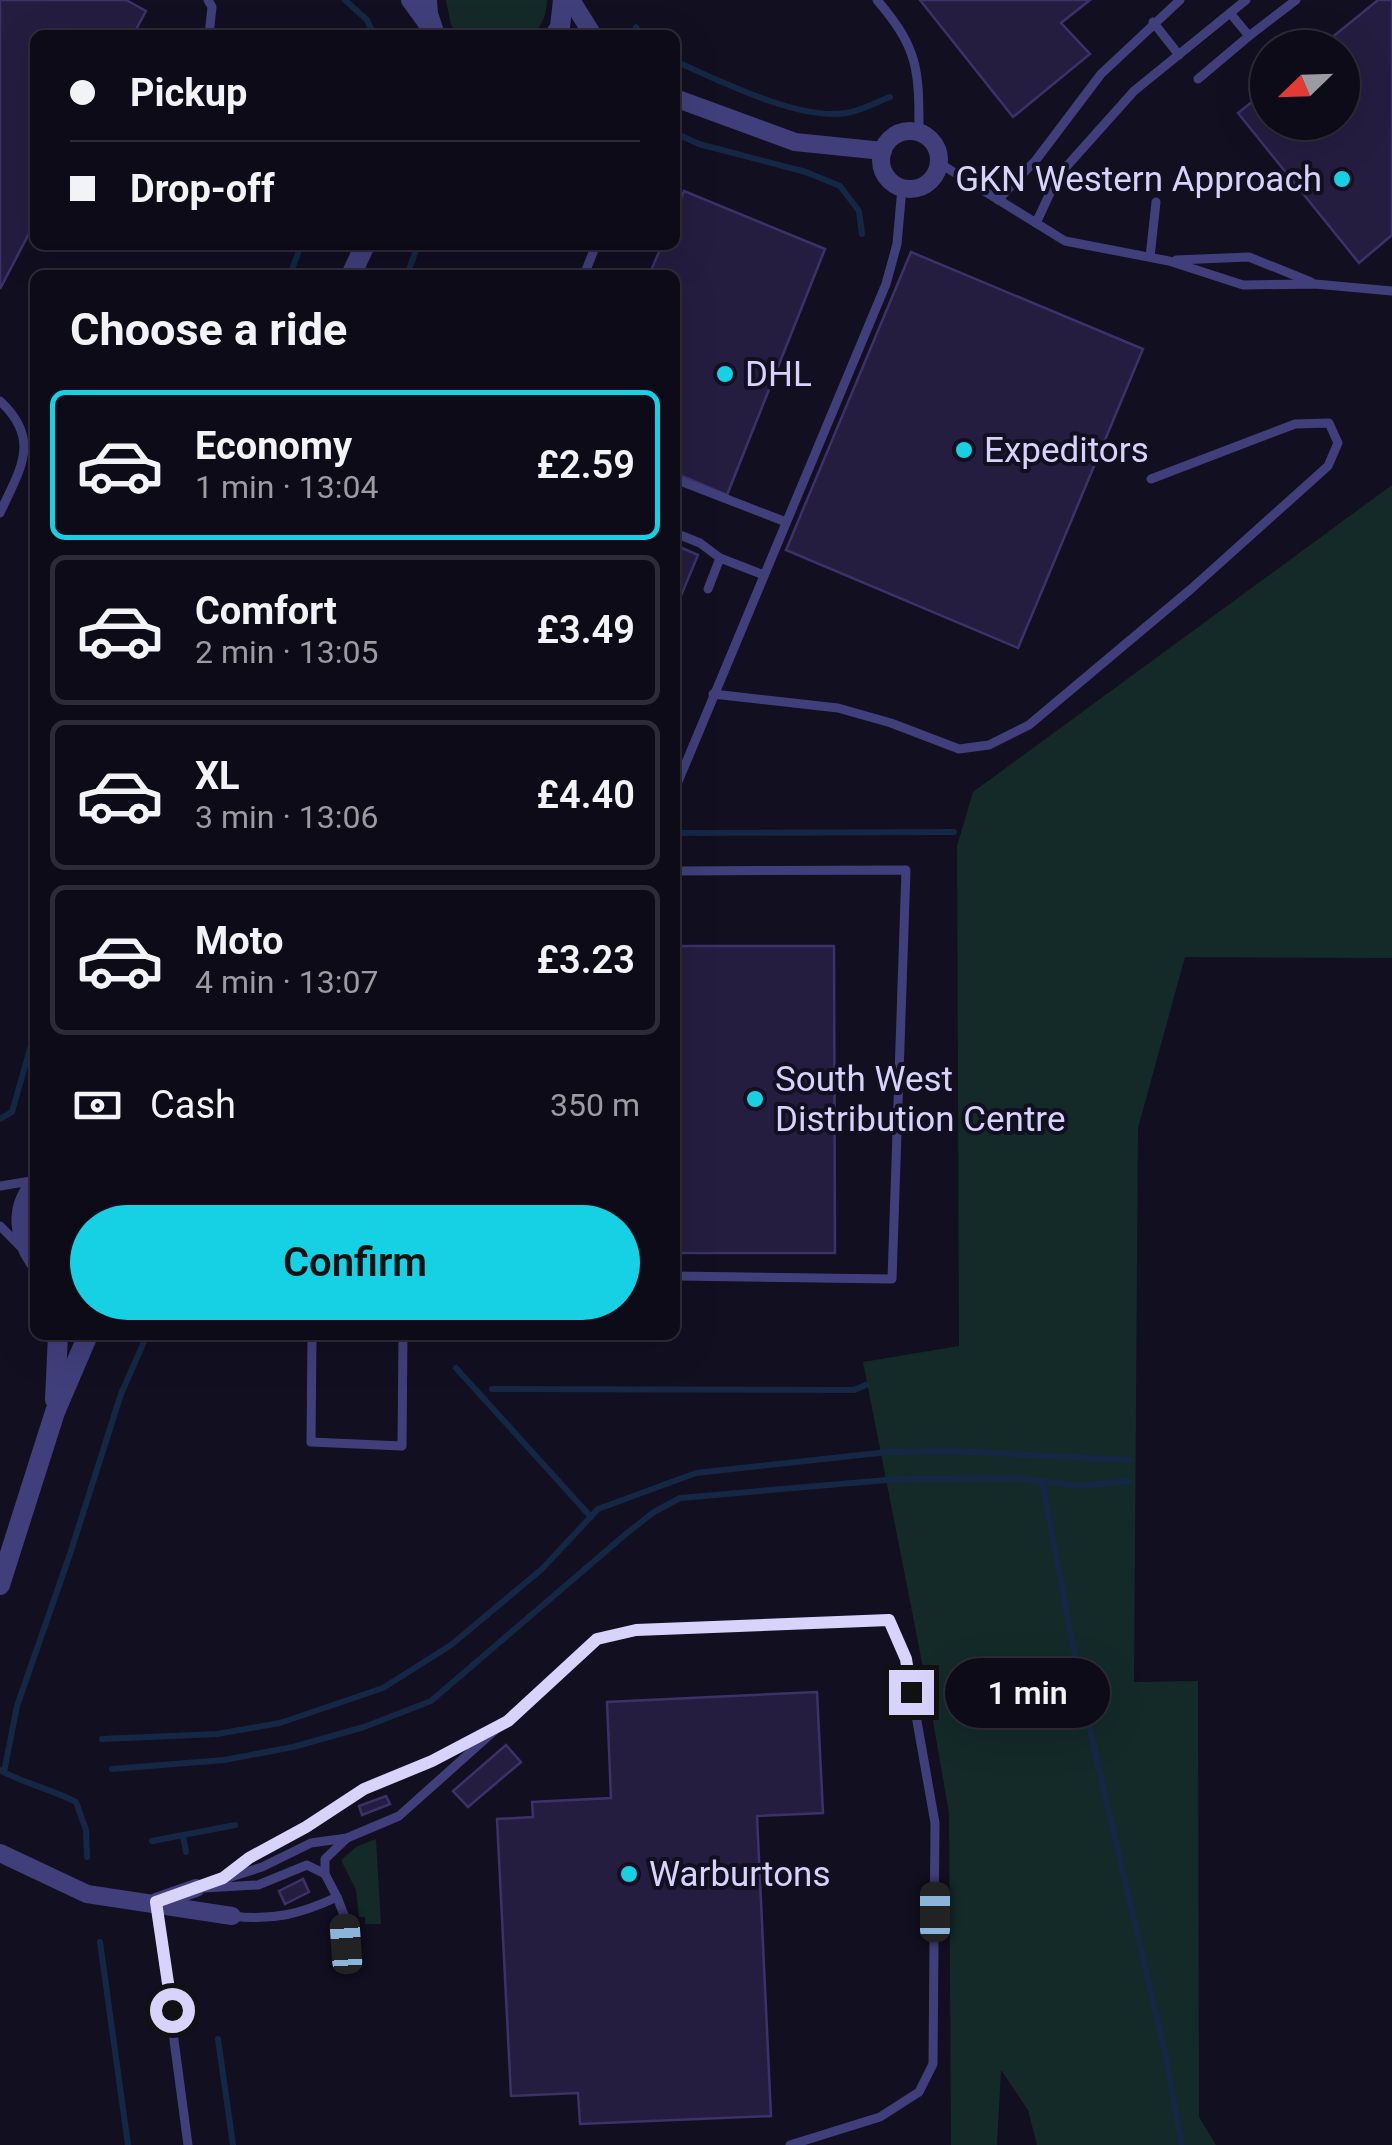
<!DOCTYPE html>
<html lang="en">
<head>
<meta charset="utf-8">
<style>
	:root { --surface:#0e0b19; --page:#1c1926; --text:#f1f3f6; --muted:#9b9ba2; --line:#2e2b38; --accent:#16d1e4 }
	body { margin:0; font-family:Roboto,sans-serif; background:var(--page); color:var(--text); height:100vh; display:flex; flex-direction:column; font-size:38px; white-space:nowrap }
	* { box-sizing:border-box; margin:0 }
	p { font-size:32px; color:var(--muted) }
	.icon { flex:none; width:55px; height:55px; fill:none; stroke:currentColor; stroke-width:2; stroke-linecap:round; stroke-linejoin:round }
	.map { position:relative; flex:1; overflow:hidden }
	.side { position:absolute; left:30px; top:270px; width:650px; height:1070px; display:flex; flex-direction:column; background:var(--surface); border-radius:15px; box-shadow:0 10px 40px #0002,0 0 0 2px var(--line) }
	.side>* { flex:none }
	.guide { position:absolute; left:30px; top:30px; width:650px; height:220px; border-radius:15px; box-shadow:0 10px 40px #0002,0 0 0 2px var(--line); display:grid; align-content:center; height:220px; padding:0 40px; background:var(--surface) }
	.needle { width:65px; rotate:247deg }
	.fabs { position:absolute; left:1250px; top:30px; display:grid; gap:20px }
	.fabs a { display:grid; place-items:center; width:110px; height:110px; border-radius:50%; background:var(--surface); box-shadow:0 10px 40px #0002,0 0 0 2px var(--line); font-size:50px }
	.end { position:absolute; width:45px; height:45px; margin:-22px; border:12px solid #d7d3fb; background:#111; box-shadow:0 0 0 5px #111 }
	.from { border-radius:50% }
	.bubble { position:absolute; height:70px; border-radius:35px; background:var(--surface); box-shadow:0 10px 40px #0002,0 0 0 2px var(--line); font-size:32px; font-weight:600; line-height:70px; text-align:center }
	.car { position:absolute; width:30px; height:60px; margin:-30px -15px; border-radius:12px; box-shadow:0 0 8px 2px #0007; background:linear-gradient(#222 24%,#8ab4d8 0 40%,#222 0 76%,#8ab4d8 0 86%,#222 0) }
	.guide b { display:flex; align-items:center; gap:35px; height:95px; font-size:38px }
	.guide b+b { border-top:2px solid var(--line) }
	.guide i { width:25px; height:25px; background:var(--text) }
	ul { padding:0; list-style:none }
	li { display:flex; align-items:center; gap:30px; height:150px; margin:0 20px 15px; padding:0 20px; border:5px solid var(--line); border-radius:15px }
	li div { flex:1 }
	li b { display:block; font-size:38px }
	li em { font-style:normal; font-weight:600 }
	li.current { border-color:var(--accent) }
	li>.icon { width:90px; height:90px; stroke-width:1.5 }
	h2 { padding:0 40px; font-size:45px; line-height:120px }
	.pay { display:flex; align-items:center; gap:25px; height:110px; padding:0 40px; font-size:38px }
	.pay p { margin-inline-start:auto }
	.cta { display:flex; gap:20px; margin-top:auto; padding:20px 40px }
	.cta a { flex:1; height:115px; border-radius:60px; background:var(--accent); color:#111; font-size:40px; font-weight:600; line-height:115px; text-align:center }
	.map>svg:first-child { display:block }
</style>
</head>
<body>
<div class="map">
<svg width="1392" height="2145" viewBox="0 0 1392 2145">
	<rect width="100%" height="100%" fill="#120f21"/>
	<g fill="#132a29">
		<path d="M446,0h101c0,14 -5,24 -13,35h-75l-8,-10z"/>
		<path d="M1392,485v473l-207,-1 -47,171 -4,554 64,-1 1,436 17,28h-179l-9,-35 -27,-40 -4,75h-46l-2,-332 -20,-115 -66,-336 96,-16 -2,-500 16,-54z"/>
		<path d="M376,1839l5,85h-16v-7h-6l-3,-27 -15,-30 15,-13z"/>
	</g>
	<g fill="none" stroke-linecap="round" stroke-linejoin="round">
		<g stroke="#142846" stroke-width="6">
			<path d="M345,0l22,20 7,15"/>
			<path d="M636,27l5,8"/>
			<path d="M675,61c43,19 124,60 171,52 15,-2 30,-11 44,-16"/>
			<path d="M675,133l24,11 107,28 34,14 19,25 3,23"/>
			<path d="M290,275l11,-30"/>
			<path d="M407,275l11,-30"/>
			<path d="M675,833l279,-1"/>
			<path d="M0,1119l12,-7 23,-81"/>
			<path d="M456,1368l135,149"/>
			<path d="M492,1389l362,1 12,-5"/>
			<path d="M1042,1481l41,219 81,349 18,96"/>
			<path d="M102,1739l115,-5 63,-11 103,-35 68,-43 91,-76 56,-60 98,-36 192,-21 64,-1 177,9"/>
			<path d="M112,1769l112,-9 69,-13 71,-20 67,-26 196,-168 27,-21 26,-14 218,-19 118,-1 64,8 49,-5"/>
			<path d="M0,1770c25,14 51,19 76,32l10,28 1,27"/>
			<path d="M4,1772l13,-66 53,-152 51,-160 26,-59"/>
			<path d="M183,1836l3,16"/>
			<path d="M152,1841l83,-16"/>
			<path d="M100,1942l28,203"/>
			<path d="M218,2039l15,106"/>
		</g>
	</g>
	<g fill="#241d40" stroke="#3c3269" stroke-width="2.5">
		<path d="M0,0h126l20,11 -13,24h-98v187l-35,67z"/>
		<path d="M920,0h170l-29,23 29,31 -77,63z"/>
		<path d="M1378,0h14v235l-33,28 -121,-150 30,-24v33h74v-74h-23z"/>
		<path d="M684,191l141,58 -98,246 -52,-22v-198h-26l13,-30h13v-32z"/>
		<path d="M911,252l232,97 -125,299 -232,-98z"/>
		<path d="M675,545l23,10 -23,55z"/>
		<path d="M675,946h159l1,307h-160z"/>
		<path d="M817,1692l6,121 -66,3 14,300 -191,8 -2,-31 -67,3 -14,-277 36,-2 -1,-15 79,-4 -4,-96z"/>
		<path d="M506,1745l15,17 -53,45 -15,-16z"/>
		<path d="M386,1796l4,8 -28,11 -3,-9z"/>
		<path d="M303,1879l6,13 -24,12 -6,-13z"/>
	</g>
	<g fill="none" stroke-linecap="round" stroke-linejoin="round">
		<g stroke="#413f7b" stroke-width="9">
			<path d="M208,0l4,7 -3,28"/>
			<path d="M877,0c42,49 42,70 42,133"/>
			<path d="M1230,13l19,23 47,-36"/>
			<path d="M1153,22l26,33"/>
			<path d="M1198,79l51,-43"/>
			<path d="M939,163l126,78 104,20 74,24 72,-1 77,7"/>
			<path d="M998,200l38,-40 65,-86 79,-74"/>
			<path d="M1036,223l22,-47 76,-85 112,-91"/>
			<path d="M1150,257l6,-55"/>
			<path d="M1176,260l73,-3 62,25"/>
			<path d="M584,275l12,-30"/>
			<path d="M0,401c42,39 20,68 0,112"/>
			<path d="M675,479l111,43"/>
			<path d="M675,533l25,10 20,15 44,17"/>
			<path d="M708,589l12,-31"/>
			<path d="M713,694l125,14 53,15 68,26 30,-4 40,-20 162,-136 137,-123 10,-23 -9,-20 -34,1 -144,55"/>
			<path d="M675,789l211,-505 11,-40 5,-56"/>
			<path d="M675,871l231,-1 -14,409 -217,-3"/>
			<path d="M0,1186l31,-5"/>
			<path d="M0,1226l21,21"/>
			<path d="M312,1335l-1,107 91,4 1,-111"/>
			<path d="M229,1873l20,-15 56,-31 59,-38 68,-28 60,-31"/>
			<path d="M196,1888l66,-21 49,-24 36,-5 52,-22 198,-177 39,-8 253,-12 17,40 29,164 -2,241 -14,28 -39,25 -90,28"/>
			<path d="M204,1888l54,-3 49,-20 18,9"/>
			<path d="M337,1897l7,18 3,50"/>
			<path d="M156,1905l32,240"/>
			<path d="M232,1916c40,5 69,-2 105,-19l-12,-23v-15l22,-21"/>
		</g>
		<g stroke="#413f7b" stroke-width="18">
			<path d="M410,0l21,29"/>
			<path d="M571,0l22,35"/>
			<path d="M675,98l120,44 88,9"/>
			<circle cx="910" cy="160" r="29"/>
			<path d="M0,1853l87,41 145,22"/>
			<path d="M156,1902l40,-14"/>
		</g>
		<g stroke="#413f7b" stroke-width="20">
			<path d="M427,0l1,14 7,21"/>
			<path d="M555,35l5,-8 3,-27"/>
			<path d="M351,275l14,-30"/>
			<path d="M35,1185c-20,23 -16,52 0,76"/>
			<path d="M55,1400l3,-65"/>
			<path d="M0,1585l55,-173 33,-77"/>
		</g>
	</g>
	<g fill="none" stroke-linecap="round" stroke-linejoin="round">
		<path stroke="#d7d3fb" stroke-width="12" d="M172,2010l-16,-108 67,-24 26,-20 57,-31 58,-38 68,-28 76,-40 89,-82 39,-9 253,-10 17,39 5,33"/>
	</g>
	<g fill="#16d1e4" stroke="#120f21" stroke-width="4">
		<circle cx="1342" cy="179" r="10"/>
		<circle cx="725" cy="374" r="10"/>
		<circle cx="964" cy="450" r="10"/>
		<circle cx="755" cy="1099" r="10"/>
		<circle cx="629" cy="1874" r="10"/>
	</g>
	<g text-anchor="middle" stroke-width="8" stroke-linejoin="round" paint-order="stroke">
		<g font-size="35" fill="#d7d3fb" stroke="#120f21" text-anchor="start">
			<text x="1322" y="191" text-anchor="end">GKN Western Approach</text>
			<text x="745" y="386">DHL</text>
			<text x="984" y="462">Expeditors</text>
			<text x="775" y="1091">South West<tspan x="775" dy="40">Distribution Centre</tspan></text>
			<text x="649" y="1886">Warburtons</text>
		</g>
	</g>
</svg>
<div class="fabs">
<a><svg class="needle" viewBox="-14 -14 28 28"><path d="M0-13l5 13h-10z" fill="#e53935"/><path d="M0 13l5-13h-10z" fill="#9b9ba2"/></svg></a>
</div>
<i class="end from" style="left:172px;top:2010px"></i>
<i class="end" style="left:911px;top:1692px"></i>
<div class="bubble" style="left:945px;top:1658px;width:165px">1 min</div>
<i class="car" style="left:935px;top:1912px;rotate:0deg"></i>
<i class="car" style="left:346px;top:1944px;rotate:356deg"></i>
<div class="guide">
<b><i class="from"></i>Pickup</b>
<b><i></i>Drop-off</b>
</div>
<section class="side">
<h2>Choose a ride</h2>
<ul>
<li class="current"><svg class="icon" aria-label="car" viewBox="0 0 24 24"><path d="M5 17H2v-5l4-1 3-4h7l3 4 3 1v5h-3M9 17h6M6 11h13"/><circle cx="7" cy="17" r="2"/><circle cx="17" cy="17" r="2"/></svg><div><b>Economy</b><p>1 min · 13:04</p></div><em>£2.59</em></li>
<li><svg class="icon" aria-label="car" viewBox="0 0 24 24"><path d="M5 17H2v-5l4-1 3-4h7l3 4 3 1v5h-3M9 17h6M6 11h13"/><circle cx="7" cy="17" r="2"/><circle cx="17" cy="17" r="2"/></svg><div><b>Comfort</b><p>2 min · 13:05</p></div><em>£3.49</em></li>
<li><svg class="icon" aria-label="car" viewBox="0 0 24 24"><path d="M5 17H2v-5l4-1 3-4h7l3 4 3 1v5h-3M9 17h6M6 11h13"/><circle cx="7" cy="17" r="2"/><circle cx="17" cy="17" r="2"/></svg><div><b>XL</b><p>3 min · 13:06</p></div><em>£4.40</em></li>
<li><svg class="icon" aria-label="car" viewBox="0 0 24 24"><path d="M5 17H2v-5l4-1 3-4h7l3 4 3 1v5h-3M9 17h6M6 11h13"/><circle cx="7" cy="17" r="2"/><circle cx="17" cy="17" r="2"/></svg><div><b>Moto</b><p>4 min · 13:07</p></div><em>£3.23</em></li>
</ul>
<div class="pay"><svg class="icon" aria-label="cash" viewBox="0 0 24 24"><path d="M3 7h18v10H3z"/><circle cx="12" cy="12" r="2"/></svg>Cash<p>350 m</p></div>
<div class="cta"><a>Confirm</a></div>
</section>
</div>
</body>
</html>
